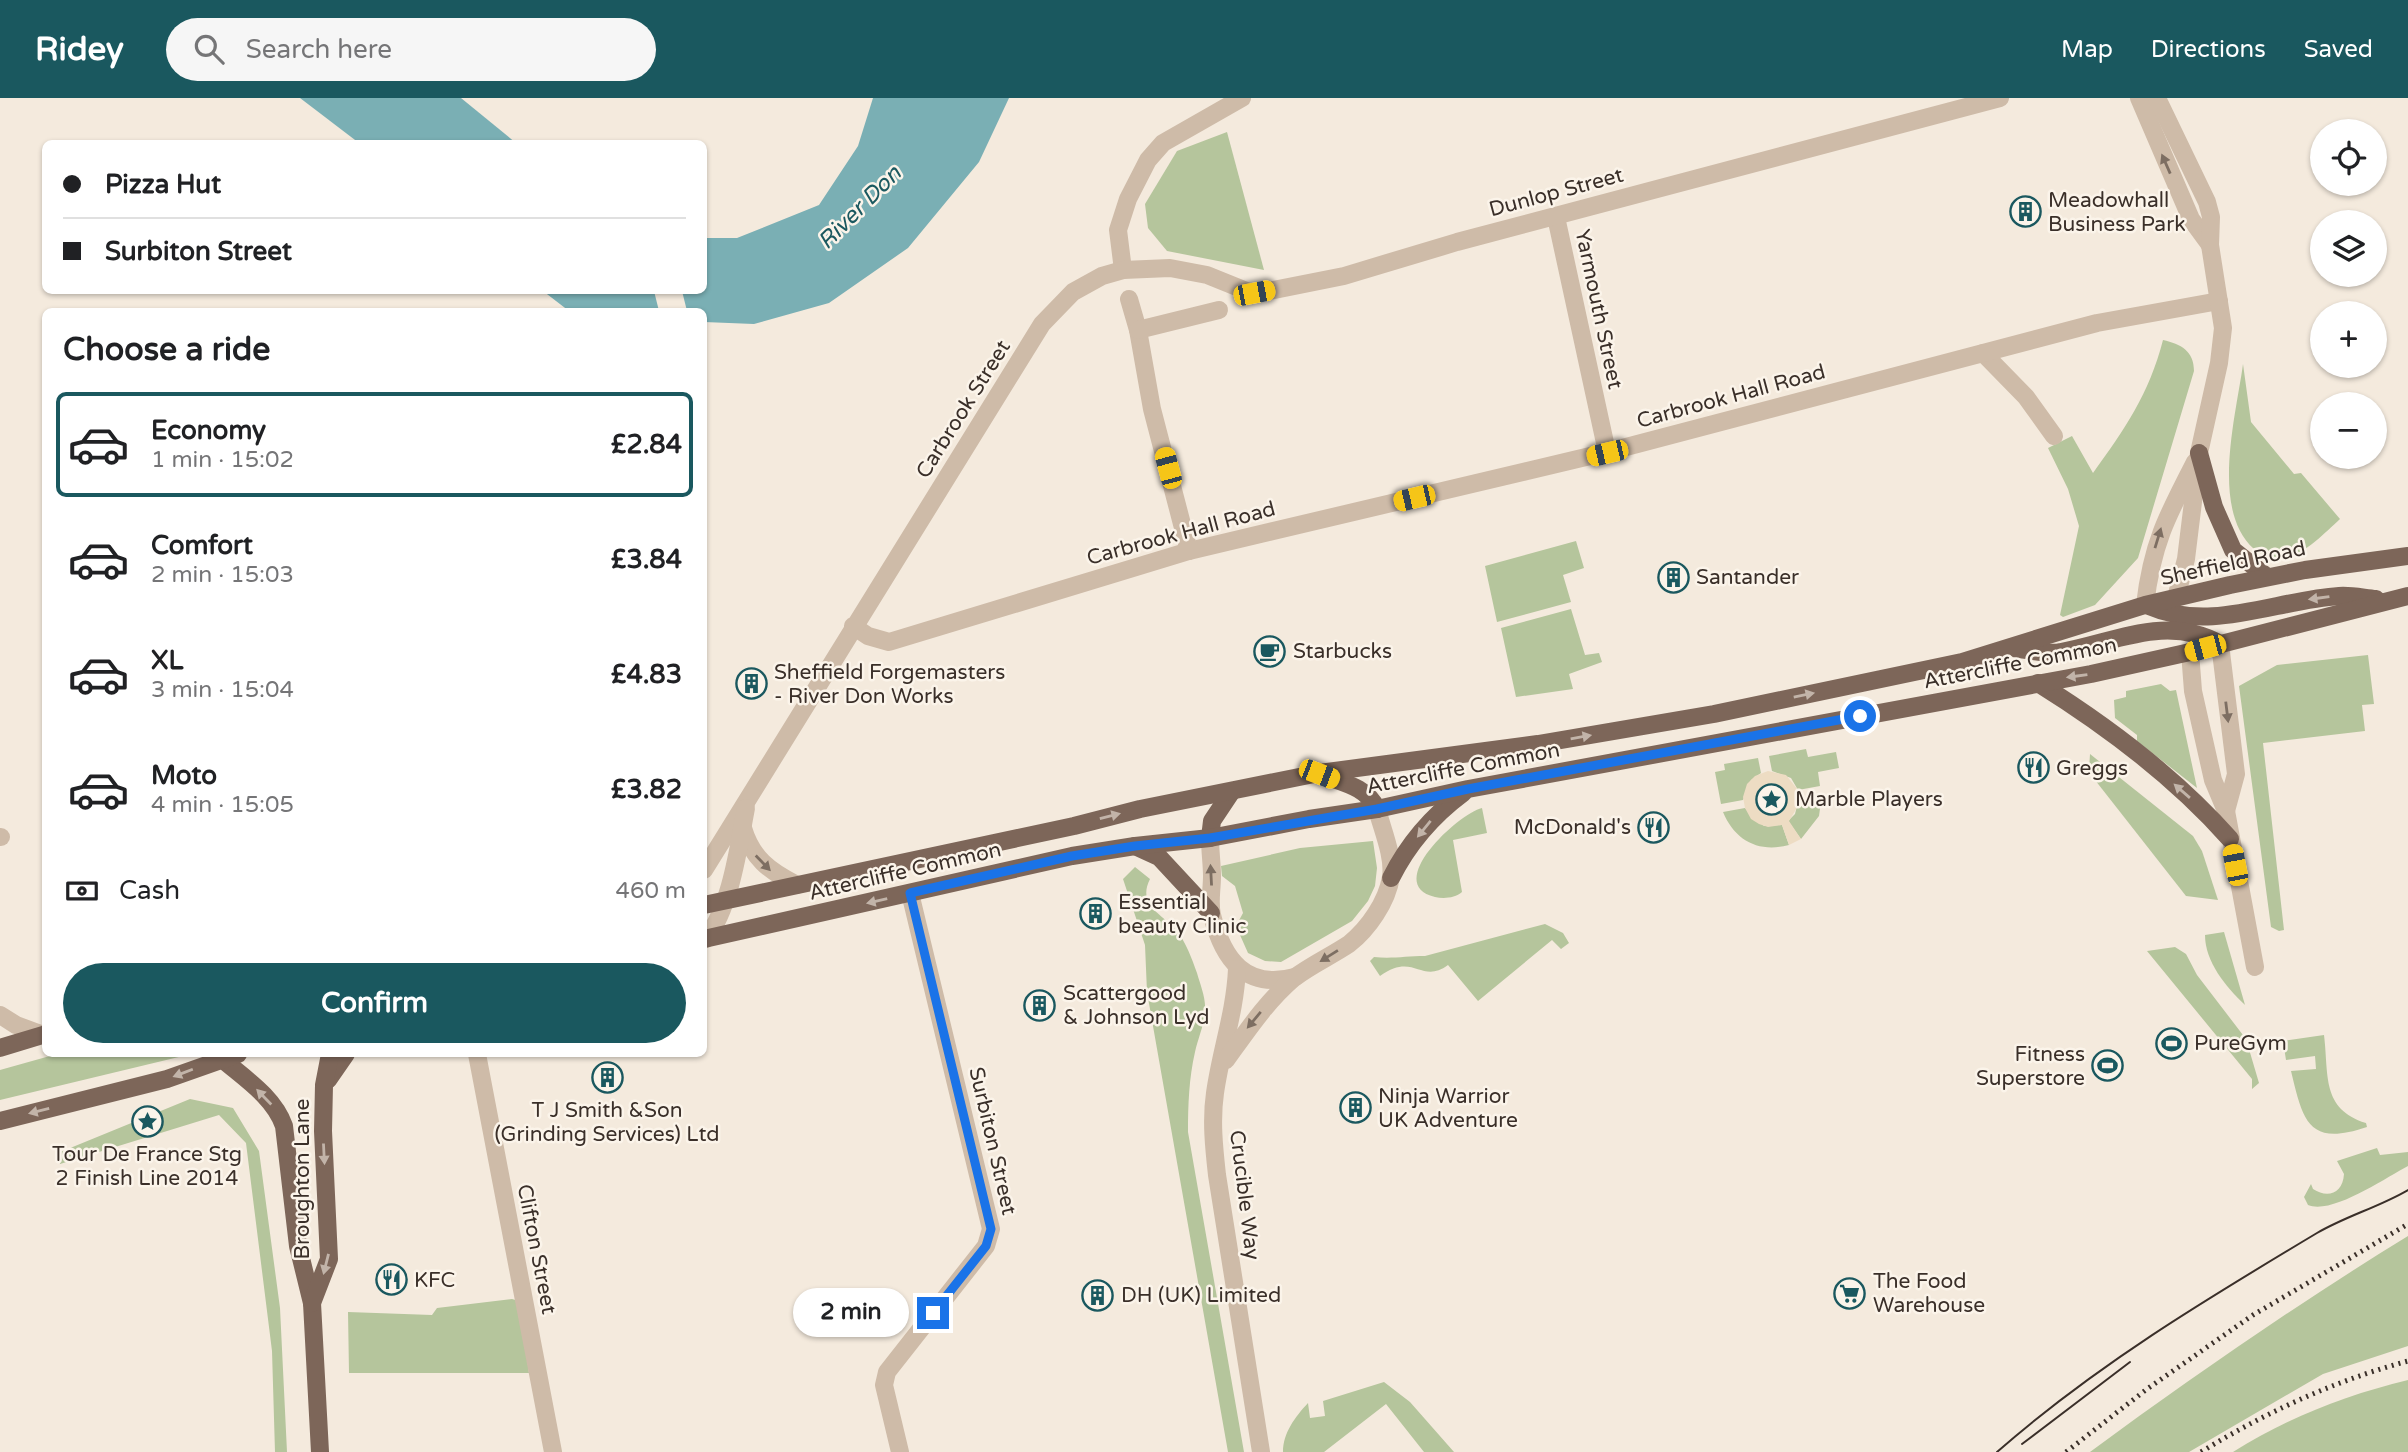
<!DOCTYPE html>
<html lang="en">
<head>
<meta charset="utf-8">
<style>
	:root { --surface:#fff; --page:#f6f6f6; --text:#202124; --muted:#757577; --line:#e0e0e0; --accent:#1a585f }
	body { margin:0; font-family:"Varela Round",sans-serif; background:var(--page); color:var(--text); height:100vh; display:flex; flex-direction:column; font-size:26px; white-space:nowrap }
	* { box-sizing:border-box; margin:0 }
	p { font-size:23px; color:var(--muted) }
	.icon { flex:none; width:38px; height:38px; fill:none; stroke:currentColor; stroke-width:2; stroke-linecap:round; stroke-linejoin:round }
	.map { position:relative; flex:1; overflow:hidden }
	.sheet { position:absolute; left:42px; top:210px; width:665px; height:749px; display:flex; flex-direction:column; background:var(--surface); border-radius:10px; box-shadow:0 2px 5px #0004 }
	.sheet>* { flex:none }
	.hud { position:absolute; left:42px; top:42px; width:665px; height:154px; border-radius:10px; box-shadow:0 2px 5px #0004; display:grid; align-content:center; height:154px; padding:0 21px; background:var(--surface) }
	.buttons { position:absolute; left:2310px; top:21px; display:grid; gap:14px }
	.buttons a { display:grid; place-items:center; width:77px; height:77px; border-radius:50%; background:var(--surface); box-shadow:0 2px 5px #0004; font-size:35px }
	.end { position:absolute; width:32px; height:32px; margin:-16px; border:9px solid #1a73e8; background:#fff; box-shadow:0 0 0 4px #fff }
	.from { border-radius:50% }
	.bubble { position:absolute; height:49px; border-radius:24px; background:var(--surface); box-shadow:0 2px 5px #0004; font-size:23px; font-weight:700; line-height:49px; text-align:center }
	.car { position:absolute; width:21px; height:42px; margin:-21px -10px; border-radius:9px; box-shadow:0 0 5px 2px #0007; background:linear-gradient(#f5c518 24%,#345 0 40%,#f5c518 0 76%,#345 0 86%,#f5c518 0) }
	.hud b { display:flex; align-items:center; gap:24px; height:66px; font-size:26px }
	.hud b+b { border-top:2px solid var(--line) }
	.hud i { width:18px; height:18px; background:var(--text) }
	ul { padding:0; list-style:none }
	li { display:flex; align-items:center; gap:21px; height:105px; margin:0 14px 10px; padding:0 7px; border:4px solid transparent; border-radius:10px }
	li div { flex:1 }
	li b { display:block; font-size:26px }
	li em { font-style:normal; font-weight:700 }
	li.active { border-color:var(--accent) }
	li>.icon { width:63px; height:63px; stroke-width:1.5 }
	h2 { padding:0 21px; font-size:32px; line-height:84px }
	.pay { display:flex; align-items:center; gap:18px; height:77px; padding:0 21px; font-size:26px }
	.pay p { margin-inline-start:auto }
	.button { display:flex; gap:14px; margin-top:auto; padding:14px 21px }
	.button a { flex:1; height:80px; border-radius:42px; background:var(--accent); color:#fff; font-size:28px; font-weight:700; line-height:80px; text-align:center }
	header { display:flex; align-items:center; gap:42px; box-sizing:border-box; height:98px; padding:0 35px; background:var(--accent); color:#fff }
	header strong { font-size:33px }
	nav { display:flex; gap:38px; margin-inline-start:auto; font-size:24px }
	.search { width:490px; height:63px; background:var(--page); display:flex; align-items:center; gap:18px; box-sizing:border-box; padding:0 24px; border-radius:38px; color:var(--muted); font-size:26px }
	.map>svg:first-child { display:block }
</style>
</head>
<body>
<header>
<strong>Ridey</strong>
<div class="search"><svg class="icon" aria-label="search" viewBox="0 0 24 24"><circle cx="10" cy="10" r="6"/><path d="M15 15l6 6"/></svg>Search here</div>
<nav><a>Map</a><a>Directions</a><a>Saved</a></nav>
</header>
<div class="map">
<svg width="2408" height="1354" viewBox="0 0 2408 1354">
	<rect width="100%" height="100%" fill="#f4eadd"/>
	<g fill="#b5c59c">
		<path d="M1227,34l37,138 -97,-19 -19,-23 -3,-24 32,-53z"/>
		<path d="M2163,242c18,4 31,11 31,31l-56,187 -43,47 -32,12 -3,-2 19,-89 -11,-37 -20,-41 24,-12 21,37c32,-44 56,-79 70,-133z"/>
		<path d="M2243,266l8,58 43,52 7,-1 39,46c-23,21 -55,57 -86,30 -44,-39 -18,-133 -11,-185z"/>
		<path d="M1576,443l8,27 -21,7 8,27 -74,20 -12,-56z"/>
		<path d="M1571,511l14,46 14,-2 3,9 -33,12 4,15 -57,8 -15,-69z"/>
		<path d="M2368,557l6,49 -12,1 3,26 -102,12 21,187 -5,1 -8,-4 -32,-241 38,-21z"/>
		<path d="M2161,586l9,7 6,-1 21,98 -60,-47v-6l-22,-17 -1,-18 12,-3v-6z"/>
		<path d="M1806,651l2,8 28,-5 3,16 -21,4 2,14 -22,4 -7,-12 -19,-7 -3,-15z"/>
		<path d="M2090,656l103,82 9,15 16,49 -32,-4 -91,-116 -6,-10z"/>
		<path d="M1758,660l3,15 -10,7 -8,20 -22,4 -6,-32 10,-2 -1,-6z"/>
		<path d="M1822,696l-3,22 -18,23 -13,-18 7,-7 4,-16z"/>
		<path d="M1482,710l5,25 -34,7 9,52c-7,6 -18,7 -27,5 -53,-13 23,-83 47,-89z"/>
		<path d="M1745,710l19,18 18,-1 7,20c-30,8 -54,-4 -66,-33z"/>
		<path d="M1373,743l4,27 -2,18 -7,15 -16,20 -71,41 -16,-1 -17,-8 -12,-27 7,-13 -8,-27 -13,-10 -1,-10 79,-18z"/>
		<path d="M1135,769l15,12c-13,26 11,34 26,51 10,12 16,29 21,43 3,11 9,25 8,37 0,13 -7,28 -10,42 -6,26 -7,53 -7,80l56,320h-16l-81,-460 -2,-47 -22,-66z"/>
		<path d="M1545,826l18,9 6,10 -8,6 -9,-9 -74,61 -30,-36c-27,20 -34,-14 -68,11l-10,-15 4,-4c18,2 32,-1 51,-1z"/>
		<path d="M2224,834l21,73c-19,-18 -40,-43 -40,-70z"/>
		<path d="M2175,849l11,7 11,21 49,64 13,44 -7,6v-10l-105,-128z"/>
		<path d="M2324,937c5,40 -3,74 42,88l1,4c-59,20 -64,-6 -76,-56l25,-2 -1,-13 -29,4 -3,-19z"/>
		<path d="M57,956h129l1,1 -187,45v-30z"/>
		<path d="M190,1001l43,9 26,43 21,157 7,144h-12l-3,-101 -26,-208 -27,-28 -159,49 -2,-11z"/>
		<path d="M2377,1050l3,7 28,-3v14c-23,12 -76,49 -100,39l-4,-8 7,-13 2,5c15,10 30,4 31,-15l-7,-13z"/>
		<path d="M2408,1138v110l-85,28 -134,78h-99c103,-76 209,-149 318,-216z"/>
		<path d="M512,1201l7,2 10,72h-180l-1,-61 84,3 5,-7z"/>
		<path d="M2408,1282v72h-175c54,-34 113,-57 175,-72z"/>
		<path d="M1384,1284l26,20 44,50h-30l-38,-48 -62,48h-41c0,-19 12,-35 25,-49l2,15 15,-2 -2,-15z"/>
	</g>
	<path fill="#eddcc3" d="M1768,673l18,4 12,15v16l-9,15 12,18 -12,6 -7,-20 -14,2 -9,-3 -8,-5 -6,-11 -2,-11 4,-13 8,-8z"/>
	<g fill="#7aafb4">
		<path d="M300,0h161l55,45h-157z"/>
		<path d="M873,0h136l-30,64 -71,86 -79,55 -75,21 -50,-2v-10l-135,-1 -26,-20 161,-1v-52h33l82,-33 39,-59z"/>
	</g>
	<path fill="#f4eadd" d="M654,193h28l5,20h-28z"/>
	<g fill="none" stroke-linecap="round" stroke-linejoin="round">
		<g stroke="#cebba8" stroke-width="18">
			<path d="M1556,119l51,235"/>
			<path d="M1123,172l-5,-40 10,-31 20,-39 15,-17 79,-45"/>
			<path d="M1129,201l9,31 14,79 37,142"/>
			<path d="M1138,232l81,-20"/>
			<path d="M1983,255l43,44 28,39"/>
			<path d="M853,528l15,10 21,6 300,-91 418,-99 490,-129 122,-22"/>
			<path d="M2220,546l16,130 -10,37"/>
			<path d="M2190,554l3,39 20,89 13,31 29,156"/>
			<path d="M743,730c9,30 26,43 54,57"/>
			<path d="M0,739h1"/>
			<path d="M1210,740c0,13 2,26 2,38 0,13 -3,27 0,39 11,45 34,75 83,62"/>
			<path d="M704,772l338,-546 31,-32 29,-16 21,-6 47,-2 37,7 47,19 90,-18 113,-34 543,-144"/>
			<path d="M706,841c25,-34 32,-89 40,-131"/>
			<path d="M1237,871c-2,44 -16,81 -22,124 -4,27 -1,55 2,82l44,277"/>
			<path d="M0,917l16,10 27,10"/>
			<path d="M477,956l76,398"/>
			<path d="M1226,962c21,-29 40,-58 68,-82 17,-13 37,-22 55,-34 19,-15 38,-42 42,-67 3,-21 -9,-48 -14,-68"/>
			<path d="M900,1354l-16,-67 3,-13 99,-126 5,-17 -81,-336"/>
		</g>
		<g stroke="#cebba8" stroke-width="18">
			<path d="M2139,0l52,121 19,26"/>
			<path d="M2157,0l50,104 4,15 -1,28 13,83 -4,35 -20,90 -13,106 -10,39"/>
			<path d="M2145,507c7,-61 22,-89 50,-143"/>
		</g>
		<g stroke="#7d6659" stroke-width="18">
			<path d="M2199,355l15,54 19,43 33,26"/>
			<path d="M2149,508c62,27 127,-6 190,-10 12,-1 25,2 37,3"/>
			<path d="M2017,551c14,1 31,6 44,3 55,-10 106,-38 159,-8"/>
			<path d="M2038,585c69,43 138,95 192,156"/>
			<path d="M1322,677c22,8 45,12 55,34"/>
			<path d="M1210,740l2,-17 20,-30"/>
			<path d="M1135,748l24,11 52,56"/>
			<path d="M1391,780c17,-34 41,-62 72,-85"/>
			<path d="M704,807l370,-79 66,-17 179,-36 219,-29 176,-30 248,-52 183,-57 85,-20 75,-15 103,-14"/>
			<path d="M704,841l368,-83 63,-10 75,-8 99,-19 68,-10 91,-20 623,-115 99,-22 218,-56"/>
			<path d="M0,950l46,-14"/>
			<path d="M222,961c22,19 52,38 62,67l14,120 14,57 8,149"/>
			<path d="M328,982l18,-26"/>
			<path d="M0,1023l167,-42 71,-25"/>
			<path d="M312,1205l17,-44 -6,-128 1,-46 6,-31"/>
		</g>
		<g stroke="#3a2f29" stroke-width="2">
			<path d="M2022,1346l108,-82"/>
			<path d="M1997,1354c98,-86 208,-152 320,-219 29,-17 62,-26 91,-43"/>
		</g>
		<g stroke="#3a2f29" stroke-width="5" stroke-dasharray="2 5" stroke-linecap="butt">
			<path d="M2066,1354l81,-63 106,-74 155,-91"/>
			<path d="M2201,1354c65,-40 133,-71 207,-91"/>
		</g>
	</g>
	<defs><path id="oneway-solid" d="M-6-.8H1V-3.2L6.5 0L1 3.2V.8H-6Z" transform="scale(1.75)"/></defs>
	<g fill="#7d6e62">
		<use href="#oneway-solid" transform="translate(2166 66) rotate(-114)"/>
		<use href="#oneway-solid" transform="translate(2158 440) rotate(-73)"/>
		<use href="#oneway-solid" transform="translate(2227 614) rotate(83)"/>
		<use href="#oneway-solid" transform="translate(763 765) rotate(46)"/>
		<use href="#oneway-solid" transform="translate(1211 777) rotate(-93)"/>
		<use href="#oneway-solid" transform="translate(1329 858) rotate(148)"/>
		<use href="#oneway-solid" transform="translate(1254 922) rotate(130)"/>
	</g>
	<g fill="#c2b4a9">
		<use href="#oneway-solid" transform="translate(2319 500) rotate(172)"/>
		<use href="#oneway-solid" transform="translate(2077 578) rotate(172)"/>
		<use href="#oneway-solid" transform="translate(1804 597) rotate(-12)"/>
		<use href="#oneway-solid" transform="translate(1581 639) rotate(-10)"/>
		<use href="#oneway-solid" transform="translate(2182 693) rotate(-139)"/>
		<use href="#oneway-solid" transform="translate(1110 718) rotate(-14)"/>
		<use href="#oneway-solid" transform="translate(1424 731) rotate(129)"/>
		<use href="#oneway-solid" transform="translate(877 803) rotate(167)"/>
		<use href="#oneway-solid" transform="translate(183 975) rotate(159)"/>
		<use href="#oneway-solid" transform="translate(264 999) rotate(-134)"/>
		<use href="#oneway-solid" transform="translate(39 1013) rotate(166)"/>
		<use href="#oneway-solid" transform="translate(324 1056) rotate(87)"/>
		<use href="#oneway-solid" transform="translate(326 1166) rotate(104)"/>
	</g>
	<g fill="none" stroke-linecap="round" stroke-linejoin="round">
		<path stroke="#1a73e8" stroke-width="9" d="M933,1215l53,-67 5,-17 -81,-336 162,-37 63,-10 75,-8 167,-29 91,-20 392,-73"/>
	</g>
	<defs>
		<symbol id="building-ring" viewBox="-11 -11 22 22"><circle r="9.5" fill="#fbf4ea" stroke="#1a585f" stroke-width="1.5"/><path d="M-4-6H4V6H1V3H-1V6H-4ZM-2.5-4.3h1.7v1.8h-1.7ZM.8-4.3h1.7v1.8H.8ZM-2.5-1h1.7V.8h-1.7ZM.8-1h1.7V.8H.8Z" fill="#1a585f"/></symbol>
		<symbol id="cafe-ring" viewBox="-11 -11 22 22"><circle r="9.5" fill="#fbf4ea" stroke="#1a585f" stroke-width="1.5"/><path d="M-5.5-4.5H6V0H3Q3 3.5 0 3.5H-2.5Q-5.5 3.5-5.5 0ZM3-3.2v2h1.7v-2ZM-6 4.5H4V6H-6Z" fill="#1a585f"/></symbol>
		<symbol id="restaurant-ring" viewBox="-11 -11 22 22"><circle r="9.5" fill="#fbf4ea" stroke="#1a585f" stroke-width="1.5"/><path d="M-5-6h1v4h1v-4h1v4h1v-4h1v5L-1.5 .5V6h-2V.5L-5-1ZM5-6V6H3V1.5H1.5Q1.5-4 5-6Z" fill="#1a585f"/></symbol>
		<symbol id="sight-ring" viewBox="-11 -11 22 22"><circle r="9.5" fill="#fbf4ea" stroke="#1a585f" stroke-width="1.5"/><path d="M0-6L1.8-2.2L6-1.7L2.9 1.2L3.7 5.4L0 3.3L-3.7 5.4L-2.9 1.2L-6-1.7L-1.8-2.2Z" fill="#1a585f"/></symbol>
		<symbol id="stadium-ring" viewBox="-11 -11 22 22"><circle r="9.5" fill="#fbf4ea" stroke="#1a585f" stroke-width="1.5"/><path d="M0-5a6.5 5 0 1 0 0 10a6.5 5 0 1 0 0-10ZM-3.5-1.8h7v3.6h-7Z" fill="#1a585f"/></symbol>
		<symbol id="supermarket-ring" viewBox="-11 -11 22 22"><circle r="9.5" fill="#fbf4ea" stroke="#1a585f" stroke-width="1.5"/><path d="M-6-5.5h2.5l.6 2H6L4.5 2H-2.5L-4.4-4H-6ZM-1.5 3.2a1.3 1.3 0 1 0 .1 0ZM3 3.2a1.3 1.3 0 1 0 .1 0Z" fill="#1a585f"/></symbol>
	</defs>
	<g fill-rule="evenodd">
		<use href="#building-ring" x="2008" y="96" width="35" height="35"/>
		<use href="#building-ring" x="1656" y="462" width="35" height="35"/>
		<use href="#cafe-ring" x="1252" y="536" width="35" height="35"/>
		<use href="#building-ring" x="734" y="568" width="35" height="35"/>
		<use href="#restaurant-ring" x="2016" y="652" width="35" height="35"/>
		<use href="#sight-ring" x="1754" y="684" width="35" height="35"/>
		<use href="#restaurant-ring" x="1636" y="712" width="35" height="35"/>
		<use href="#building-ring" x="1078" y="798" width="35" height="35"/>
		<use href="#building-ring" x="1022" y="890" width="35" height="35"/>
		<use href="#stadium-ring" x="2154" y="928" width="35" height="35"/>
		<use href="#stadium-ring" x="2090" y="950" width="35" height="35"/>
		<use href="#building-ring" x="590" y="962" width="35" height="35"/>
		<use href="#building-ring" x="1338" y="992" width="35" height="35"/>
		<use href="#sight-ring" x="130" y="1006" width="35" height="35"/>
		<use href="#restaurant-ring" x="374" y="1164" width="35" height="35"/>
		<use href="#supermarket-ring" x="1832" y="1178" width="35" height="35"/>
		<use href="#building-ring" x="1080" y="1180" width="35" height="35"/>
	</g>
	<g text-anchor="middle" stroke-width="5" stroke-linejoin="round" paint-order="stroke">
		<g font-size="21" fill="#3a2f29" stroke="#fbf4ea">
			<text transform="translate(1556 94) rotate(-15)" y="7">Dunlop Street</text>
			<text transform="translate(1599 211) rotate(78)" y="7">Yarmouth Street</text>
			<text transform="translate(1731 298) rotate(-15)" y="7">Carbrook Hall Road</text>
			<text transform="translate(963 311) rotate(-58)" y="7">Carbrook Street</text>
			<text transform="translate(1181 435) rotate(-15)" y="7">Carbrook Hall Road</text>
			<text transform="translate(2233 465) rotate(-12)" y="7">Sheffield Road</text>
			<text transform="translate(2020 565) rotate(-11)" y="7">Attercliffe Common</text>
			<text transform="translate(1463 670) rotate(-11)" y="7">Attercliffe Common</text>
			<text transform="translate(905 773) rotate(-13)" y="7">Attercliffe Common</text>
			<text transform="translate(993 1043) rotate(77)" y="7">Surbiton Street</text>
			<text transform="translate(302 1081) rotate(-90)" y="7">Broughton Lane</text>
			<text transform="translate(1245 1097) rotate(83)" y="7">Crucible Way</text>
			<text transform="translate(537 1151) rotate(79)" y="7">Clifton Street</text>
		</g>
		<g font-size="21" fill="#3a2f29" stroke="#fbf4ea" text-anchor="start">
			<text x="2048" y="109">Meadowhall<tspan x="2048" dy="24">Business Park</tspan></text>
			<text x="1696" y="486">Santander</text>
			<text x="1293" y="560">Starbucks</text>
			<text x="774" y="581">Sheffield Forgemasters<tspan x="774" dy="24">- River Don Works</tspan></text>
			<text x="2056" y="677">Greggs</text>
			<text x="1795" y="708">Marble Players</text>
			<text x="1631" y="736" text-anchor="end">McDonald's</text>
			<text x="1118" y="811">Essential<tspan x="1118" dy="24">beauty Clinic</tspan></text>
			<text x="1063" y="902">Scattergood<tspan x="1063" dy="24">&amp; Johnson Lyd</tspan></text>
			<text x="2194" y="952">PureGym</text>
			<text x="2085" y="963" text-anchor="end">Fitness<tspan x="2085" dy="24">Superstore</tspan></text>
			<text x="1378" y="1005">Ninja Warrior<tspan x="1378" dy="24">UK Adventure</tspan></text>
			<text x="607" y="1019" text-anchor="middle">T J Smith &amp;Son<tspan x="607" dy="24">(Grinding Services) Ltd</tspan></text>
			<text x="147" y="1063" text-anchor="middle">Tour De France Stg<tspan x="147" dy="24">2 Finish Line 2014</tspan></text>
			<text x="414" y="1189">KFC</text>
			<text x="1873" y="1190">The Food<tspan x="1873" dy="24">Warehouse</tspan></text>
			<text x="1121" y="1204">DH (UK) Limited</text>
		</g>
		<g font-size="23" font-style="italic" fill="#1a585f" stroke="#fbf4ea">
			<text transform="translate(859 109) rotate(-45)" y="8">River Don</text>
		</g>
	</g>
</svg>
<div class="buttons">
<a><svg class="icon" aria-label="locate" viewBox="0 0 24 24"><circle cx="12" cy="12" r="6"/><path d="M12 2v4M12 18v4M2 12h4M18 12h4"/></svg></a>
<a><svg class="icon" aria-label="layers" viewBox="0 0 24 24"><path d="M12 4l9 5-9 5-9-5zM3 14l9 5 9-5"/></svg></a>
<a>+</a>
<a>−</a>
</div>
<i class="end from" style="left:1860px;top:618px"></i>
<i class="end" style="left:933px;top:1215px"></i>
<div class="bubble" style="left:793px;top:1190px;width:116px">2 min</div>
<i class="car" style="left:1254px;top:195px;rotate:79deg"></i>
<i class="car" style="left:1607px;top:355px;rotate:257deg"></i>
<i class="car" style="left:1168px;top:370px;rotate:345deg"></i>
<i class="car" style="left:1414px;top:400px;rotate:257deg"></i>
<i class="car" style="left:2205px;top:550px;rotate:255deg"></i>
<i class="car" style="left:1319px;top:676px;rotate:111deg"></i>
<i class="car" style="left:2235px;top:767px;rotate:349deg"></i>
<div class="hud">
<b><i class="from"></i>Pizza Hut</b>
<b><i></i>Surbiton Street</b>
</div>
<section class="sheet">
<h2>Choose a ride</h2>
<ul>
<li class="active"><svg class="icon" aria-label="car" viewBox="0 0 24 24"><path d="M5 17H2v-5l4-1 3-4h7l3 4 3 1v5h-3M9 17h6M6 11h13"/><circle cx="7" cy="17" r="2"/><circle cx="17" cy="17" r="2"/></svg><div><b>Economy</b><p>1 min · 15:02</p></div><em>£2.84</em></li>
<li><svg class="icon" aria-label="car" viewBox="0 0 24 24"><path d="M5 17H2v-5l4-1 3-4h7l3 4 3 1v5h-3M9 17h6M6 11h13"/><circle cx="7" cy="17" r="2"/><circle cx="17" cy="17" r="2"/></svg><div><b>Comfort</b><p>2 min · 15:03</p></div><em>£3.84</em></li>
<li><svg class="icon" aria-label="car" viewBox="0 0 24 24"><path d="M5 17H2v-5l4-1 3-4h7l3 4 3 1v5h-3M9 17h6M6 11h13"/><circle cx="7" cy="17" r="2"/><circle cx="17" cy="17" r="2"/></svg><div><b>XL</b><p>3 min · 15:04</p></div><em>£4.83</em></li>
<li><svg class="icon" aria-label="car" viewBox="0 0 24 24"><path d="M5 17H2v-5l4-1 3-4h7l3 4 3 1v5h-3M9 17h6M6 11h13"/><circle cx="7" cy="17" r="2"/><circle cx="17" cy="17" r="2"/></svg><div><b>Moto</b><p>4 min · 15:05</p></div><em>£3.82</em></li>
</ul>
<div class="pay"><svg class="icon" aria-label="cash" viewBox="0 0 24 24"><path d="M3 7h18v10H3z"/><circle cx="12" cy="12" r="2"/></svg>Cash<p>460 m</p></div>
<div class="button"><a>Confirm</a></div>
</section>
</div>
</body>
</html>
